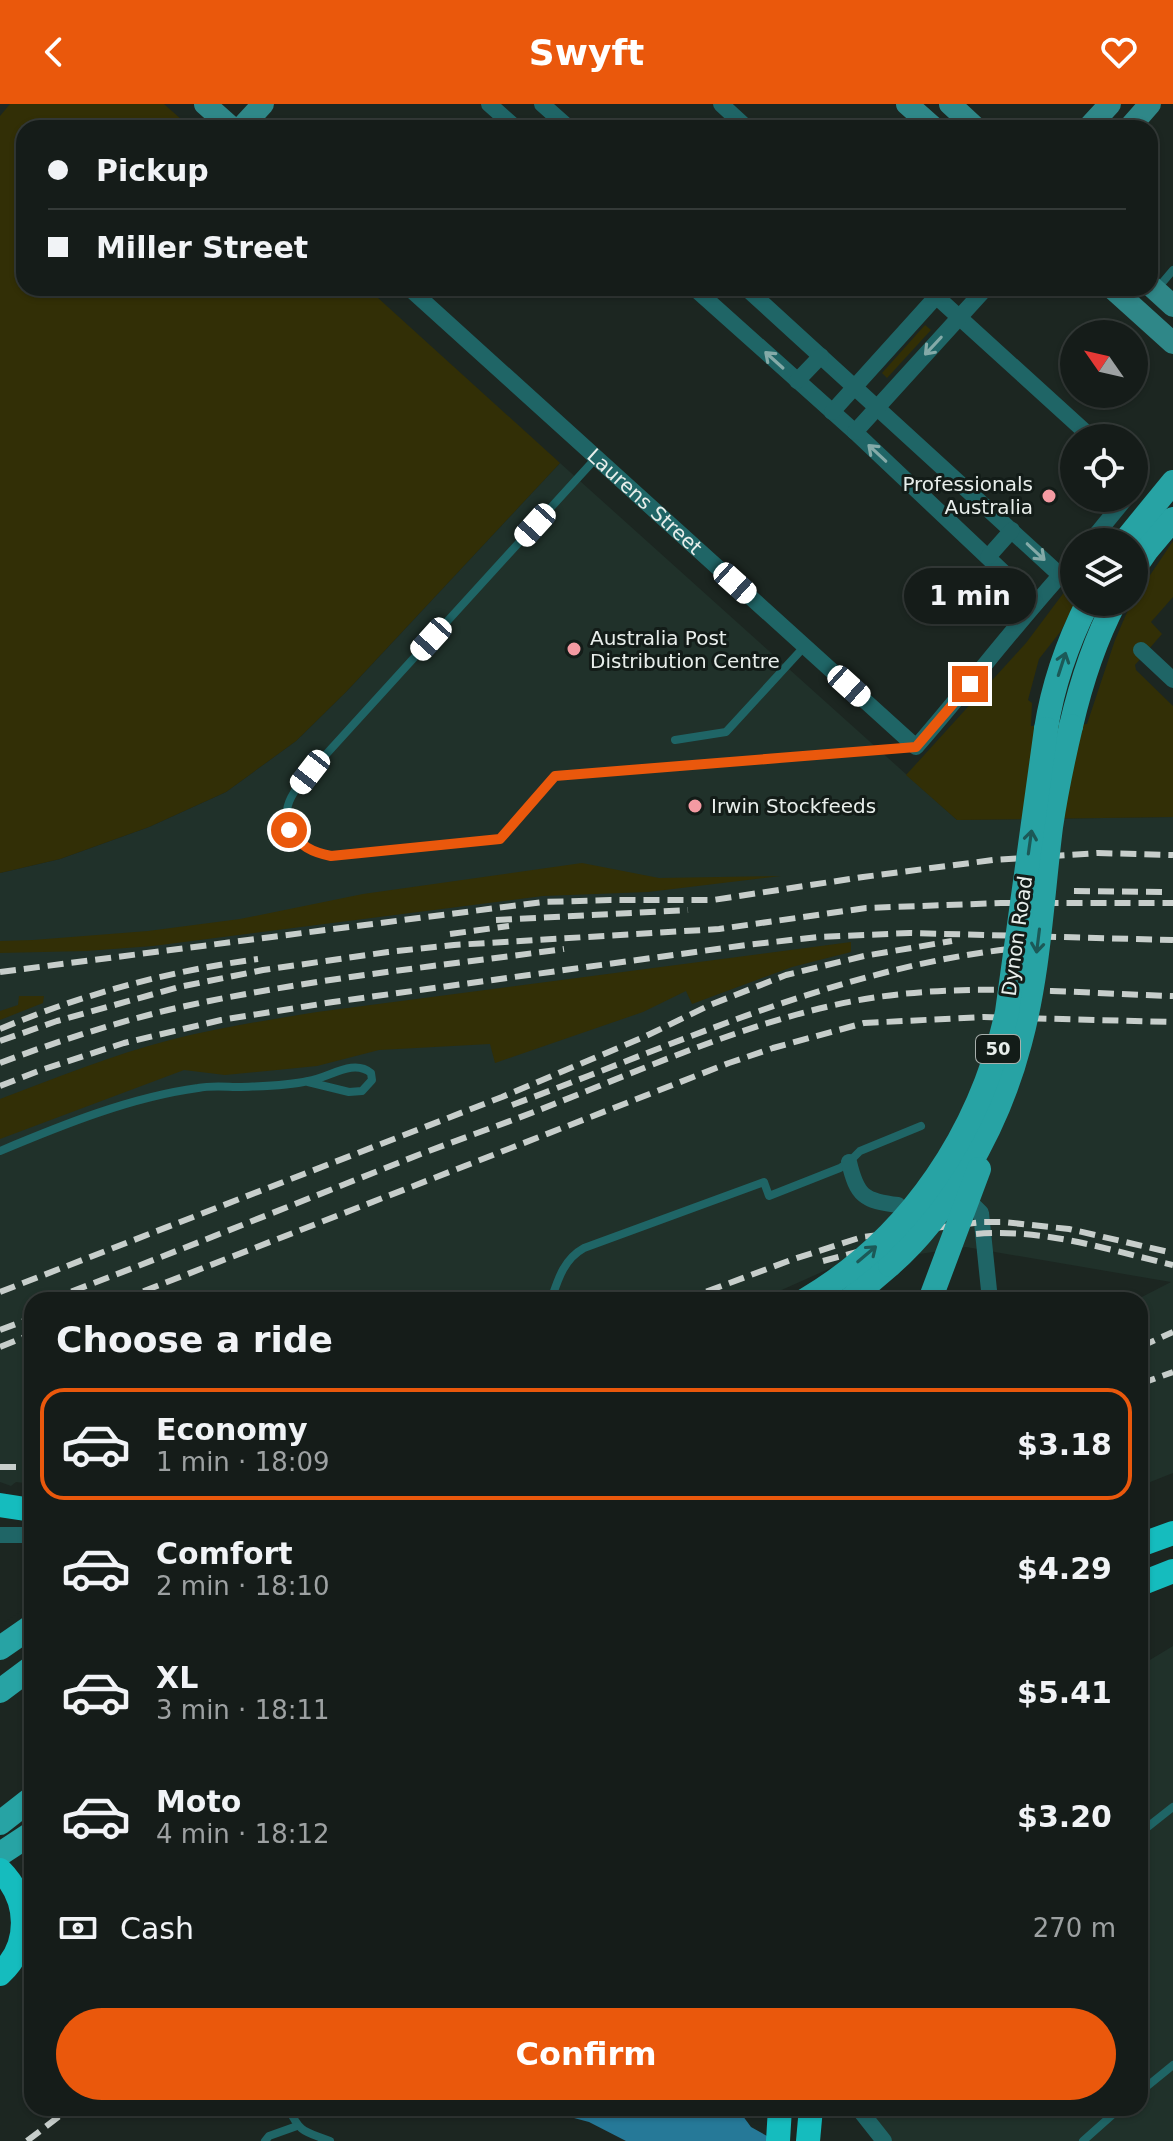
<!DOCTYPE html>
<html lang="en">
<head>
<meta charset="utf-8">
<style>
	:root { --surface:#151c19; --page:#222926; --text:#f1f3f6; --muted:#9da1a2; --line:#343a38; --accent:#ea580c }
	body { margin:0; font-family:"DejaVu Sans",sans-serif; background:var(--page); color:var(--text); height:100vh; display:flex; flex-direction:column; font-size:30px; white-space:nowrap }
	* { box-sizing:border-box; margin:0 }
	p { font-size:26px; color:var(--muted) }
	.icon { flex:none; width:44px; height:44px; fill:none; stroke:currentColor; stroke-width:2; stroke-linecap:round; stroke-linejoin:round }
	.map { position:relative; flex:1; overflow:hidden }
	.side { position:absolute; left:24px; top:1188px; width:1124px; height:824px; display:flex; flex-direction:column; background:var(--surface); border-radius:24px; box-shadow:0 2px 6px #0004,0 0 0 2px var(--line) }
	.side>* { flex:none }
	.guide { position:absolute; left:16px; top:16px; width:1142px; height:176px; border-radius:24px; box-shadow:0 2px 6px #0004,0 0 0 2px var(--line); display:grid; align-content:center; height:176px; padding:0 32px; background:var(--surface) }
	.needle { width:52px; rotate:304deg }
	.tools { position:absolute; left:1060px; top:216px; display:grid; gap:16px }
	.tools a { display:grid; place-items:center; width:88px; height:88px; border-radius:50%; background:var(--surface); box-shadow:0 2px 6px #0004,0 0 0 2px var(--line); font-size:40px }
	.end { position:absolute; width:36px; height:36px; margin:-18px; border:10px solid #ea580c; background:#fff; box-shadow:0 0 0 4px #fff }
	.from { border-radius:50% }
	.bubble { position:absolute; height:56px; border-radius:28px; background:var(--surface); box-shadow:0 2px 6px #0004,0 0 0 2px var(--line); font-size:26px; font-weight:700; line-height:56px; text-align:center }
	.car { position:absolute; width:24px; height:48px; margin:-24px -12px; border-radius:10px; box-shadow:0 0 6px 2px #0007; background:linear-gradient(#fff 24%,#345 0 40%,#fff 0 76%,#345 0 86%,#fff 0) }
	.guide b { display:flex; align-items:center; gap:28px; height:76px; font-size:30px }
	.guide b+b { border-top:2px solid var(--line) }
	.guide i { width:20px; height:20px; background:var(--text) }
	ul { padding:0; list-style:none }
	li { display:flex; align-items:center; gap:24px; height:112px; margin:0 16px 12px; padding:0 16px; border:4px solid transparent; border-radius:24px }
	li div { flex:1 }
	li b { display:block; font-size:30px }
	li em { font-style:normal; font-weight:700 }
	li.on { border-color:var(--accent) }
	li>.icon { width:72px; height:72px; stroke-width:1.5 }
	h2 { padding:0 32px; font-size:36px; line-height:96px }
	.pay { display:flex; align-items:center; gap:20px; height:88px; padding:0 32px; font-size:30px }
	.pay p { margin-inline-start:auto }
	.cta { display:flex; gap:16px; margin-top:auto; padding:16px 32px }
	.cta a { flex:1; height:92px; border-radius:48px; background:var(--accent); color:#fff; font-size:32px; font-weight:700; line-height:92px; text-align:center }
	header { display:flex; justify-content:space-between; align-items:center; height:104px; padding:0 32px; background:var(--accent); color:#fff; font-size:36px; font-weight:700 }
	.map>svg:first-child { display:block }
</style>
</head>
<body>
<header><svg class="icon" aria-label="back" viewBox="0 0 24 24"><path d="M15 5l-7 7 7 7"/></svg>Swyft<svg class="icon" aria-label="heart" viewBox="0 0 24 24"><path d="M12 20l-8-8c-3-5 5-10 8-4 3-6 11-1 8 4z"/></svg></header>
<div class="map">
<svg width="1173" height="2037" viewBox="0 0 1173 2037">
	<rect width="100%" height="100%" fill="#1c2621"/>
	<g fill="#20312a">
		<path d="M560,359l397,357 216,-3v656l-33,13v-186h-4l35,-18 -205,-35 -133,20 -74,33h-727v184l-16,-2 -5,4 -11,-4v-609l60,-14 89,-32 77,-35 70,-51 52,-51z"/>
		<path d="M1173,1542v495h-285l-28,-33h280v-442z"/>
	</g>
	<g fill="#322f06">
		<path d="M10,0h154l27,24h-167v160h343l193,175 -214,229 -50,49 -70,51 -77,35 -89,32 -60,14v-757z"/>
		<path d="M925,221l6,5 -44,48 -5,-5z"/>
		<path d="M1173,437v56l-22,25 11,12 -27,31 1,5 37,36v111l-216,3 -51,-45 120,-132 48,-64v23h2l-15,29 -22,28 -11,41 4,3 -1,23 56,-2 28,-84 16,-37 3,-1v-3z"/>
		<path d="M582,759l77,15 122,-2 -133,16 -105,4 -390,50 -67,5 -86,2v-12l33,-1 115,-9 92,-12 123,-25z"/>
		<path d="M851,838v10l-59,15 -100,37 -6,-13 -43,21 -148,51 -5,-19 -111,6 -62,16 -92,9 -41,-5 -184,69v-40c56,-21 112,-44 170,-59 48,-12 97,-20 147,-28z"/>
		<path d="M19,892h25l-1,7 -43,17v-9l18,-6z"/>
	</g>
	<path fill="#267998" d="M545,2004h192l14,19 25,14h-150l-37,-19 -30,-8z"/>
	<path fill="#1c2621" d="M32,1500v76l-32,2v-57z"/>
	<g fill="none" stroke-linecap="round" stroke-linejoin="round">
		<g stroke="#1f6566" stroke-width="8">
			<path d="M1156,186l17,-20"/>
			<path d="M596,354l-286,314c-9,11 -21,23 -23,38 -5,28 22,42 44,46l169,-17 55,-63 360,-29"/>
			<path d="M675,636l51,-8 78,-85"/>
			<path d="M0,1047c62,-26 131,-54 198,-63 14,-3 29,-1 43,-1 22,-1 46,-1 67,-6 21,-3 45,-23 63,-8l1,7 -10,11 -13,1 -41,-10"/>
			<path d="M551,1196c7,-21 13,-41 33,-52l180,-66 5,14 71,-28 9,-6 11,-11 61,-25"/>
			<path d="M1140,1729l33,-26"/>
			<path d="M1140,1988l33,-27"/>
			<path d="M288,2004c13,26 16,23 42,33"/>
			<path d="M265,2037l4,-5 28,-10"/>
			<path d="M1083,2037l37,-33"/>
		</g>
		<g stroke="#1f6566" stroke-width="16">
			<path d="M489,0l27,24"/>
			<path d="M542,0l27,24"/>
			<path d="M721,0l26,24"/>
			<path id="s1" d="M409,184l507,459c54,-62 103,-127 158,-187"/>
			<path d="M694,184l161,144 181,171"/>
			<path d="M746,184l314,287"/>
			<path d="M927,184l165,150"/>
			<path d="M797,277l24,-25"/>
			<path d="M832,308l112,-124"/>
			<path d="M855,328l131,-144"/>
			<path d="M1134,373l2,5 -2,4"/>
			<path d="M1090,438l36,-44"/>
			<path d="M988,453l24,-27"/>
			<path d="M1141,546l32,30"/>
			<path d="M849,1058c8,34 15,39 49,43"/>
			<path d="M972,1100l9,9 9,87"/>
			<path d="M0,1431h32"/>
			<path d="M858,2004l26,33"/>
		</g>
		<g stroke="#2f8788" stroke-width="22">
			<path d="M205,0l27,24"/>
			<path d="M907,0l27,24"/>
			<path d="M950,0l26,24"/>
			<path d="M241,24l22,-24"/>
			<path d="M1088,24l22,-24"/>
			<path d="M1129,24l21,-24"/>
			<path d="M1150,181l23,21"/>
			<path d="M1112,184l61,55"/>
		</g>
		<g stroke="#27a3a4" stroke-width="24">
			<path d="M1124,438l49,-60"/>
			<path d="M1134,465l13,-19 26,-31"/>
			<path d="M1071,622c10,-43 23,-84 44,-124"/>
			<path d="M1046,625c7,-45 22,-87 42,-127"/>
			<path d="M849,1196l41,-35"/>
			<path d="M0,1544l32,-22"/>
			<path d="M0,1587l32,-24"/>
			<path d="M0,1719l32,-25"/>
			<path d="M0,1750l32,-21"/>
		</g>
		<g stroke="#15bcbe" stroke-width="24">
			<path d="M0,1401l32,5"/>
			<path d="M1140,1441l33,-12"/>
			<path d="M1140,1480l33,-13"/>
			<path d="M0,1766c30,30 31,75 0,104"/>
			<path d="M778,2037l2,-33"/>
			<path d="M808,2037l3,-33"/>
		</g>
		<g stroke="#c7cecb" stroke-width="6" stroke-dasharray="16 8" stroke-linecap="butt">
			<path d="M1074,787l88,1"/>
			<path d="M496,816l192,-10"/>
			<path d="M450,830l59,-8"/>
			<path d="M0,868l543,-70 67,-2h103l150,-23 130,-17 105,-7 75,2"/>
			<path d="M0,925c83,-35 169,-58 258,-70"/>
			<path d="M0,937l57,-20 122,-34 84,-17 125,-18 66,-7 265,-16 147,-21 135,-5h172"/>
			<path d="M0,959c55,-21 111,-39 168,-53 130,-30 264,-43 396,-61"/>
			<path d="M0,982l41,-16 83,-27 97,-23 112,-18 413,-57 72,-8 92,-4 263,7"/>
			<path d="M512,1001c173,-64 341,-144 527,-159"/>
			<path d="M976,1130c67,-6 133,16 197,31"/>
			<path d="M823,1157l38,-10 60,-10"/>
			<path d="M0,1188l502,-195 142,-60 66,-32 76,-30 78,-19 88,-15"/>
			<path d="M49,1196c117,-44 233,-91 349,-137 47,-19 95,-35 141,-53 105,-41 216,-92 326,-111 101,-17 206,-6 308,-3"/>
			<path d="M121,1196l608,-237 44,-15 91,-25 120,-6 189,5"/>
			<path d="M684,1196l107,-40 71,-23 120,-15h21l66,7 104,24"/>
			<path d="M0,1226l32,-12"/>
			<path d="M0,1243l32,-13"/>
			<path d="M1140,1243l33,-15"/>
			<path d="M1140,1280l33,-12"/>
			<path d="M0,1363h32"/>
			<path d="M27,2037l43,-33"/>
		</g>
		<g stroke="#27a3a4" stroke-width="24">
			<path d="M890,1161c31,-27 55,-59 76,-94 24,-40 42,-82 54,-128 19,-70 22,-144 31,-216 5,-34 12,-67 20,-101"/>
			<path d="M805,1196c106,-62 176,-169 202,-288l39,-283"/>
			<path d="M930,1196l49,-131"/>
		</g>
	</g>
	<defs><path id="oneway-shaft" d="M-6 0H5M1.5-3L5.5 0L1.5 3" fill="none" stroke-width="1.6" stroke-linecap="round" stroke-linejoin="round" transform="scale(2)"/></defs>
	<g stroke="#84aaa8">
		<use href="#oneway-shaft" transform="translate(933 242) rotate(133)"/>
		<use href="#oneway-shaft" transform="translate(774 256) rotate(-138)"/>
		<use href="#oneway-shaft" transform="translate(877 349) rotate(-137)"/>
		<use href="#oneway-shaft" transform="translate(1036 448) rotate(43)"/>
	</g>
	<g stroke="#1c5957">
		<use href="#oneway-shaft" transform="translate(1062 560) rotate(-72)"/>
		<use href="#oneway-shaft" transform="translate(1030 738) rotate(-82)"/>
		<use href="#oneway-shaft" transform="translate(1038 837) rotate(97)"/>
		<use href="#oneway-shaft" transform="translate(867 1150) rotate(-40)"/>
	</g>
	<g fill="none" stroke-linecap="round" stroke-linejoin="round">
		<path stroke="#ea580c" stroke-width="10" d="M289,726c12,16 22,22 42,26l169,-17 55,-63 361,-29 54,-63"/>
	</g>
	<g fill="#f49aa2" stroke="#131c18" stroke-width="3">
		<circle cx="1049" cy="392" r="8"/>
		<circle cx="574" cy="545" r="8"/>
		<circle cx="695" cy="702" r="8"/>
	</g>
	<g text-anchor="middle" stroke-width="6" stroke-linejoin="round" paint-order="stroke">
		<rect fill="#131c18" stroke="#a8afac" stroke-width="2" x="976" y="931" width="44" height="28" rx="6"/>
		<g font-size="18" font-weight="bold" fill="#e8eeeb">
			<text x="998" y="951">50</text>
		</g>
		<g font-size="20" fill="#e8eeeb" stroke="#131c18" text-anchor="start">
			<text x="1033" y="387" text-anchor="end">Professionals<tspan x="1033" dy="23">Australia</tspan></text>
			<text x="590" y="541">Australia Post<tspan x="590" dy="23">Distribution Centre</tspan></text>
			<text x="711" y="709">Irwin Stockfeeds</text>
		</g>
		<g font-size="20" fill="#e8eeeb" stroke="#131c18">
			<text dy="7" stroke="none"><textPath href="#s1" startOffset="318">Laurens Street</textPath></text>
			<text transform="translate(1017 832) rotate(-82)" y="7">Dynon Road</text>
		</g>
	</g>
</svg>
<div class="tools">
<a><svg class="needle" viewBox="-14 -14 28 28"><path d="M0-13l5 13h-10z" fill="#e53935"/><path d="M0 13l5-13h-10z" fill="#9da1a2"/></svg></a>
<a><svg class="icon" aria-label="locate" viewBox="0 0 24 24"><circle cx="12" cy="12" r="6"/><path d="M12 2v4M12 18v4M2 12h4M18 12h4"/></svg></a>
<a><svg class="icon" aria-label="layers" viewBox="0 0 24 24"><path d="M12 4l9 5-9 5-9-5zM3 14l9 5 9-5"/></svg></a>
</div>
<i class="end from" style="left:289px;top:726px"></i>
<i class="end" style="left:970px;top:580px"></i>
<div class="bubble" style="left:904px;top:464px;width:132px">1 min</div>
<i class="car" style="left:535px;top:421px;rotate:222deg"></i>
<i class="car" style="left:735px;top:479px;rotate:132deg"></i>
<i class="car" style="left:431px;top:535px;rotate:222deg"></i>
<i class="car" style="left:849px;top:582px;rotate:132deg"></i>
<i class="car" style="left:310px;top:668px;rotate:218deg"></i>
<div class="guide">
<b><i class="from"></i>Pickup</b>
<b><i></i>Miller Street</b>
</div>
<section class="side">
<h2>Choose a ride</h2>
<ul>
<li class="on"><svg class="icon" aria-label="car" viewBox="0 0 24 24"><path d="M5 17H2v-5l4-1 3-4h7l3 4 3 1v5h-3M9 17h6M6 11h13"/><circle cx="7" cy="17" r="2"/><circle cx="17" cy="17" r="2"/></svg><div><b>Economy</b><p>1 min · 18:09</p></div><em>$3.18</em></li>
<li><svg class="icon" aria-label="car" viewBox="0 0 24 24"><path d="M5 17H2v-5l4-1 3-4h7l3 4 3 1v5h-3M9 17h6M6 11h13"/><circle cx="7" cy="17" r="2"/><circle cx="17" cy="17" r="2"/></svg><div><b>Comfort</b><p>2 min · 18:10</p></div><em>$4.29</em></li>
<li><svg class="icon" aria-label="car" viewBox="0 0 24 24"><path d="M5 17H2v-5l4-1 3-4h7l3 4 3 1v5h-3M9 17h6M6 11h13"/><circle cx="7" cy="17" r="2"/><circle cx="17" cy="17" r="2"/></svg><div><b>XL</b><p>3 min · 18:11</p></div><em>$5.41</em></li>
<li><svg class="icon" aria-label="car" viewBox="0 0 24 24"><path d="M5 17H2v-5l4-1 3-4h7l3 4 3 1v5h-3M9 17h6M6 11h13"/><circle cx="7" cy="17" r="2"/><circle cx="17" cy="17" r="2"/></svg><div><b>Moto</b><p>4 min · 18:12</p></div><em>$3.20</em></li>
</ul>
<div class="pay"><svg class="icon" aria-label="cash" viewBox="0 0 24 24"><path d="M3 7h18v10H3z"/><circle cx="12" cy="12" r="2"/></svg>Cash<p>270 m</p></div>
<div class="cta"><a>Confirm</a></div>
</section>
</div>
</body>
</html>
